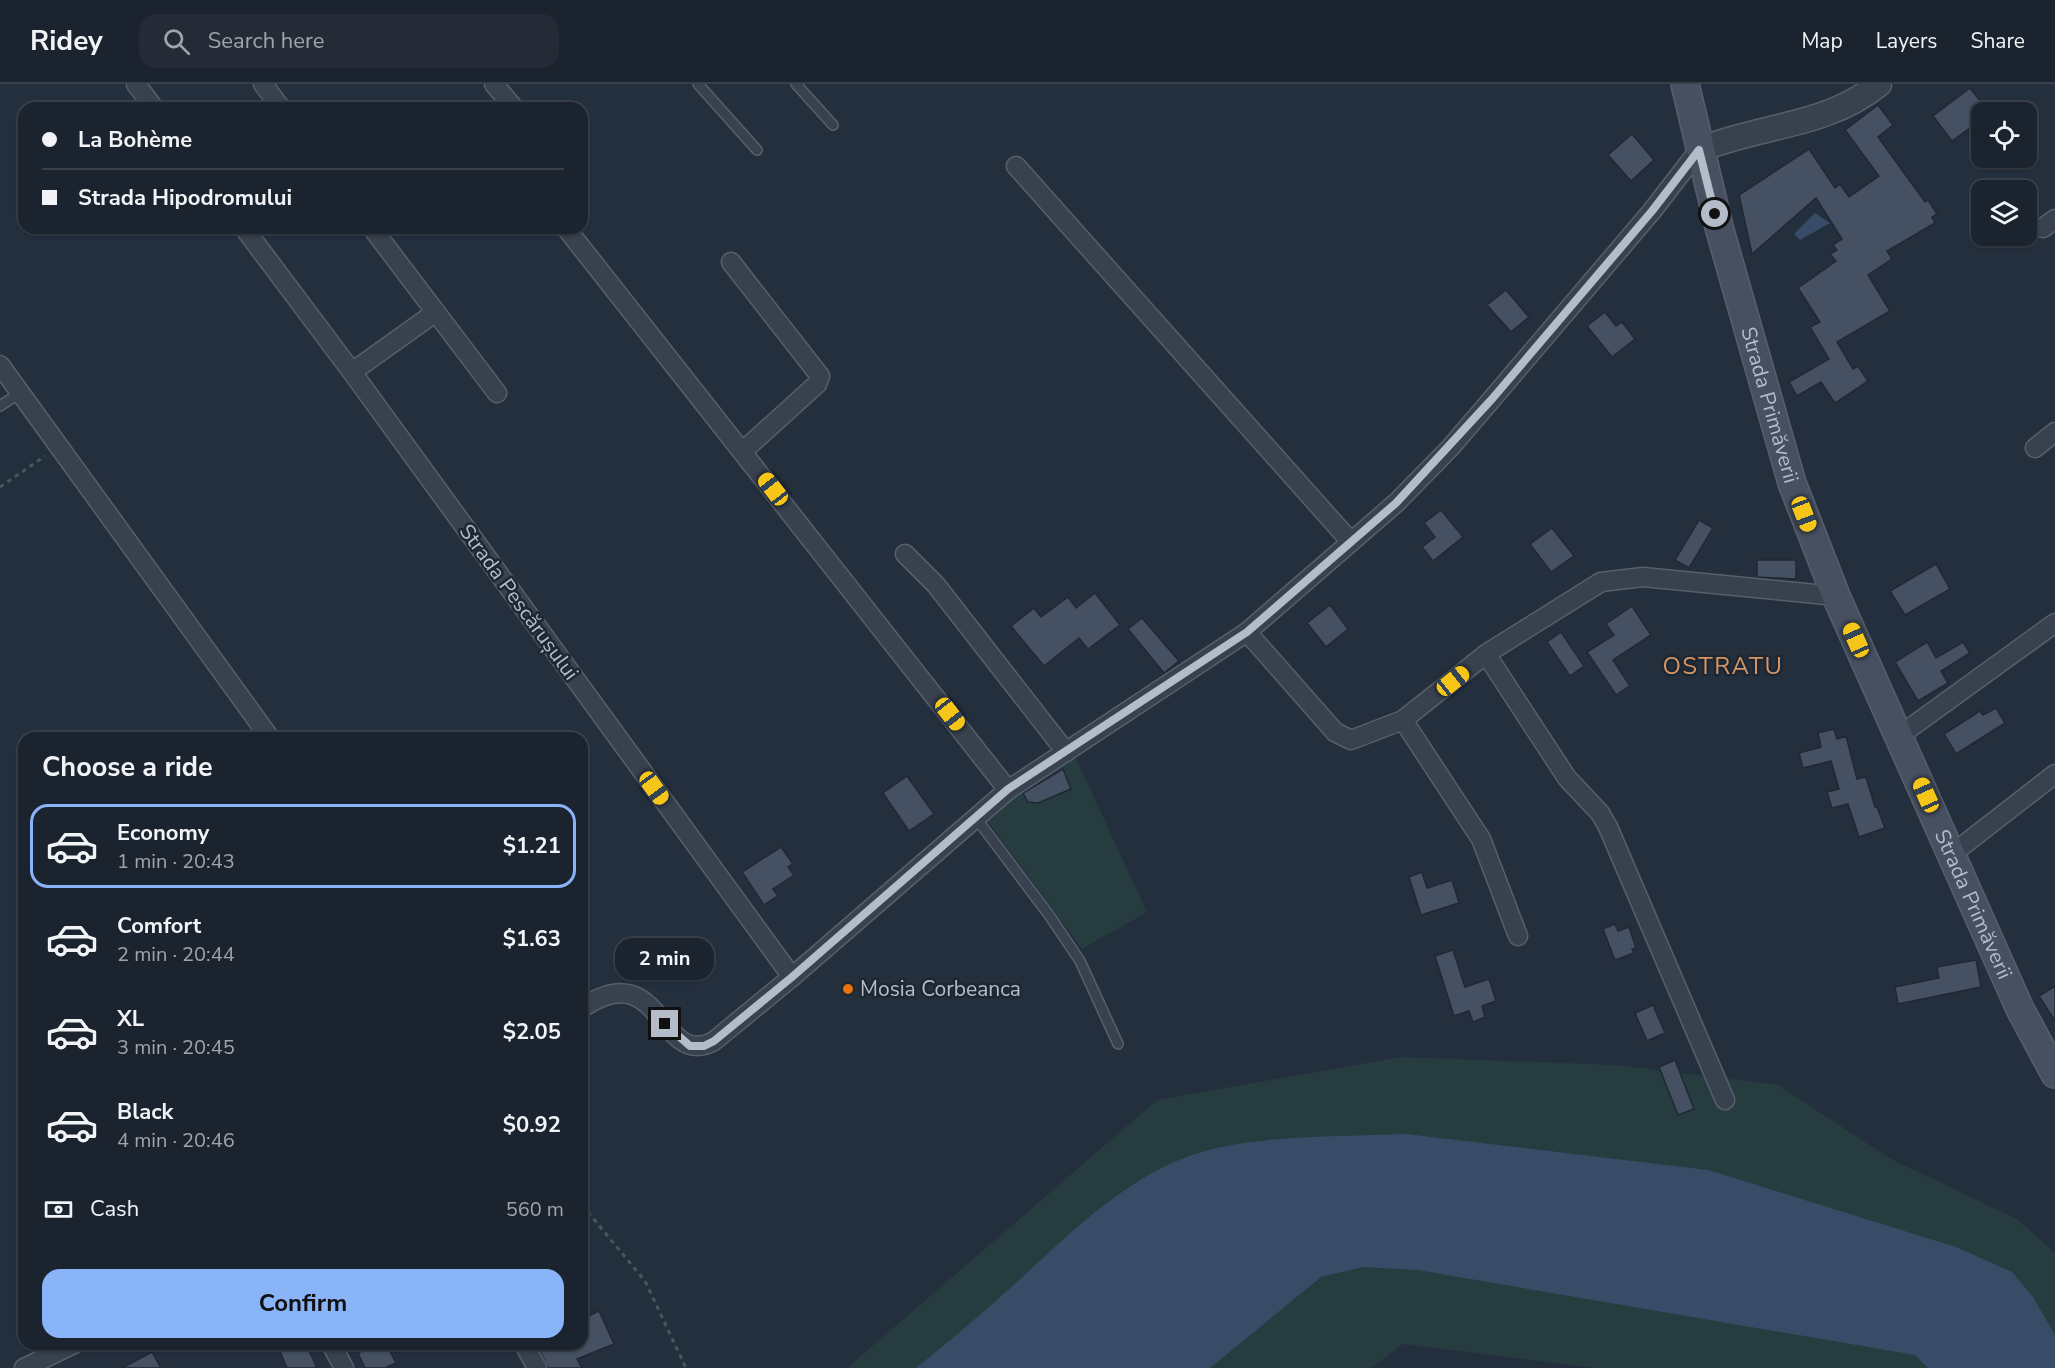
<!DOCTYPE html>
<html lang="en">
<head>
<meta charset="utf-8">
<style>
	:root { --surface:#1b232e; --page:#242b36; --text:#f1f3f6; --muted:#a0a4aa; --line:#39404a; --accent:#8ab4f8 }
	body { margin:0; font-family:"Nunito Sans",sans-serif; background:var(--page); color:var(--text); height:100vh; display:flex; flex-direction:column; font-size:22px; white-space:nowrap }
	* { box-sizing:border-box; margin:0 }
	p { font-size:20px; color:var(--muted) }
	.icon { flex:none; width:33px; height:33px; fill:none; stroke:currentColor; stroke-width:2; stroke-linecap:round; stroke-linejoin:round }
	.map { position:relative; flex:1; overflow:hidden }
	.side { position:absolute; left:18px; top:648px; width:570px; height:618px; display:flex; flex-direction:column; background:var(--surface); border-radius:18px; box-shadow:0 2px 4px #0004,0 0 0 2px var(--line) }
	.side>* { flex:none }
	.guide { position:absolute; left:18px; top:18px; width:570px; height:132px; border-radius:18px; box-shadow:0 2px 4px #0004,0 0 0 2px var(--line); display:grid; align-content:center; height:132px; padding:0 24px; background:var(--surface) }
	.fabs { position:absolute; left:1971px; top:18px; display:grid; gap:12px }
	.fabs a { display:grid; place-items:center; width:66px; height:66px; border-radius:12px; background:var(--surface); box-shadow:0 2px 4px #0004,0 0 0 2px var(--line); font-size:30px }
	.end { position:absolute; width:27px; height:27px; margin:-14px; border:8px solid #b4bcc9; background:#111; box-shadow:0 0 0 3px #111 }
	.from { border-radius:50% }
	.bubble { position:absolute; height:42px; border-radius:18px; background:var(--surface); box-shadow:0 2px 4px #0004,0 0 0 2px var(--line); font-size:20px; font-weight:700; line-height:42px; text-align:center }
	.car { position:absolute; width:18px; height:36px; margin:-18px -9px; border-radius:8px; box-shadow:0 0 4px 2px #0007; background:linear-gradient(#f5c518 24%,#345 0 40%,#f5c518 0 76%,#345 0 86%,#f5c518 0) }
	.guide b { display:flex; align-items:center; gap:21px; height:57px; font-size:22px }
	.guide b+b { border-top:2px solid var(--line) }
	.guide i { width:15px; height:15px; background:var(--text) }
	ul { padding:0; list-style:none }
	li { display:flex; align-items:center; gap:18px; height:84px; margin:0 12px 9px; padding:0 12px; border:3px solid transparent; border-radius:18px }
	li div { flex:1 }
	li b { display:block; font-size:22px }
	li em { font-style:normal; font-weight:700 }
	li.selected { border-color:var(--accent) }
	li>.icon { width:54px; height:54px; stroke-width:1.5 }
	h2 { padding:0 24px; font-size:27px; line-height:72px }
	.pay { display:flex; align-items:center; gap:15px; height:66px; padding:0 24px; font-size:22px }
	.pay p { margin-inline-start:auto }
	.cta { display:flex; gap:12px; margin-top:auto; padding:12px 24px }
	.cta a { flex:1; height:69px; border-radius:18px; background:var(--accent); color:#111; font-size:24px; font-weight:700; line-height:69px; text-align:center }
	header { display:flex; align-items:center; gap:36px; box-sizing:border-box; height:84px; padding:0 30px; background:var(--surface); border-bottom:2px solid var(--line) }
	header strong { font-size:28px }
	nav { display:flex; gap:33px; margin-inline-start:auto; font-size:21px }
	.search { width:420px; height:54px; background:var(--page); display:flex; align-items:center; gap:15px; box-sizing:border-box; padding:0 21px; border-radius:18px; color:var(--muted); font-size:22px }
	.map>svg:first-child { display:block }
</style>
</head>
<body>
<header>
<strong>Ridey</strong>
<div class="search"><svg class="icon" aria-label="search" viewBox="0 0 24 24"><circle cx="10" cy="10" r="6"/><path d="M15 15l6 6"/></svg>Search here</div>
<nav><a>Map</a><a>Layers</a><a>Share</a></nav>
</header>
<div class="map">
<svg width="2055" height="1284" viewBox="0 0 2055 1284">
	<rect width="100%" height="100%" fill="#242f3e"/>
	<g fill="#263c3f">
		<path d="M1072,666l75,162 -65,37 -95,-129 29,-31z"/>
		<path d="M1401,973l215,8 162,20 113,74 126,60 38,34v115h-462l-190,-24 -32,24h-524l310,-268z"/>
	</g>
	<g fill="#394c67">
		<path d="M1815,129l15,10 -30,17 -6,-6z"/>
		<path d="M1406,1050l302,36 248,77 56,25 21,25 22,38v33h-127l-13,-13 -497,-85 -55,-3 -42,10 -111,91h-294c35,-28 68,-56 101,-86 51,-47 105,-101 172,-126 60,-22 152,-19 217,-22z"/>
	</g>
	<g fill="#455162" stroke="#1f2835" stroke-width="1.5">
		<path d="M1970,4l19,24h-7v7l-30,22 -19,-25z"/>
		<path d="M1878,21l15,20 -15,12 47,65 3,-2 9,14 -5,3 3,6 -48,28 5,8 -24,16 22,36 -53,31 16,27 5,-3 10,15 -33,22 -14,-21 -24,14 -8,-14 40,-23 -19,-32 10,-5 -22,-34 38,-27 -6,-7 7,-4 -4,-5 9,-6 -26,-41 -64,56 -13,-59 70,-46 26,39 5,-4 9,13 30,-21 -34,-46z"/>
		<path d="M1632,50l22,26 -23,21 -23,-26z"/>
		<path d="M1506,206l23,27 -18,15 -24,-27z"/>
		<path d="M1605,228l11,14 6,-4 13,17 -23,18 -25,-31z"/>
		<path d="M1441,426l22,27 -30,24 -11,-14 13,-10 -11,-14z"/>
		<path d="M1699,436l14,8 -24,40 -14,-8z"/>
		<path d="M1552,444l22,28 -23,16 -21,-28z"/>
		<path d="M1757,476h39v19l-39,-2z"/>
		<path d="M1936,480l14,25 -45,26 -15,-24z"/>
		<path d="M1095,509l25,32 -32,24 -9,-11 -35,28 -33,-40 23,-18 7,9 27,-20 8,11z"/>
		<path d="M1330,521l18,24 -22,18 -19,-24z"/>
		<path d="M1632,522l19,29 -38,25 17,26 -14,9 -29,-43 27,-17 -8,-11z"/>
		<path d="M1142,534l37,43 -15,12 -36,-44z"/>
		<path d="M1561,548l23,34 -14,10 -23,-34z"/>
		<path d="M1927,558l9,16 27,-16 7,11 -29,18 7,12 -30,18 -23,-39z"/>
		<path d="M1996,624l9,15 -49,31 -12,-20 36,-23 3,4z"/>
		<path d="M1834,645l3,10 9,-3 11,43 9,-2 9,30h2l8,21 -26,9 -11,-33 -16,4 -5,-16 12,-3 -8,-28 -28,7 -4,-15 22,-6 -3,-14z"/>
		<path d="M1063,685l8,20 -33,14 -10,-1 -5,-9z"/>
		<path d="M907,692l27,38 -25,17 -26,-38z"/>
		<path d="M781,763l12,17 -5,3 6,8 -21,14 5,7 -14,9 -22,-33z"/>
		<path d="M1422,788l5,16 25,-8 7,23 -38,12 -12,-38z"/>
		<path d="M1615,840l3,7 11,-4 7,21 -4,1 2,4 -19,7 -12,-31z"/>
		<path d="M1453,866l12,37 24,-8 7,22 -14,5 3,11 -12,5 -4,-11 -15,5 -19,-60z"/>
		<path d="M1976,876l5,27 -83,17 -3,-17 44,-9 -2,-11z"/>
		<path d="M2055,902v35l-16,-25z"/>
		<path d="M1653,921l12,28 -18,8 -12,-28z"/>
		<path d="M1675,976l19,49 -16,6 -19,-48z"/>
		<path d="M599,1227l15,33 -37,15 5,9h-34l-11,-24h45v-25z"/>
		<path d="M296,1260h10l11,24h-30l-7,-17z"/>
		<path d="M375,1260h11l10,19 -11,5h-20l-7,-15z"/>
		<path d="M152,1268l9,16h-39z"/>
	</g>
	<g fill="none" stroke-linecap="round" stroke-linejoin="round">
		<defs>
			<g id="service">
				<path d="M698,0l59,66"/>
				<path d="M796,0l37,41"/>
				<path d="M0,322l20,-13"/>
				<path d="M976,734l73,97 31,46 38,83"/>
			</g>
			<g id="minor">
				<path d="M136,0l18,24"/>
				<path d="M263,0l18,24"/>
				<path d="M494,0l20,24"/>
				<path d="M1016,82l335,376"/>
				<path d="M244,144l108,144 440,605"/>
				<path d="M372,144l125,165"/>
				<path d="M566,144l442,562"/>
				<path d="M2043,144l12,-9"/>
				<path d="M731,178l89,114 -3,8 -74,67"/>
				<path d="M0,281l270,373"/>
				<path d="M352,288l84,-60"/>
				<path d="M2035,364l20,-16"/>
				<path d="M905,470l31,31 130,167"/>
				<path d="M1247,548l88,100 16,8 52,-20 83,-66 115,-72 42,-5 193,19"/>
				<path d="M1486,570l81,124 33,35 8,14 117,273"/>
				<path d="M1403,636l78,119 37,97"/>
				<path d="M1899,652l156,-113"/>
				<path d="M1952,770l103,-80"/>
				<path d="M582,924c81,-55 77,63 132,33l78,-64 216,-187 239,-158 149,-129 54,-55 42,-49 160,-188 47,-61"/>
				<path d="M331,1260l13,24"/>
				<path d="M524,1260l13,24"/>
				<path d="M24,1284l50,-24"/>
			</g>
			<path id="tertiary" d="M1699,66c60,-25 128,-23 180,-66"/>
			<g id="secondary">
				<path id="s1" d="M1685,0l34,143 73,256 44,113 184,413 35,65"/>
			</g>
		</defs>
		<use href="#service" stroke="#565f6c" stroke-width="12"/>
		<use href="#minor" stroke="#565f6c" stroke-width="21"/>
		<use href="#tertiary" stroke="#565f6c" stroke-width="27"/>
		<use href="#secondary" stroke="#565f6c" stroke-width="30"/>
		<g stroke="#44595c" stroke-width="3" stroke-dasharray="4.5 4.5" stroke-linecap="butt">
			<path d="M0,403l45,-31"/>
			<path d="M582,1121l63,76 41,87"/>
		</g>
		<use href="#service" stroke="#38414e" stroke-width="9"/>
		<use href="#minor" stroke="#38414e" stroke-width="18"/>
		<use href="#tertiary" stroke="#38414e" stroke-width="24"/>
		<use href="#secondary" stroke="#465061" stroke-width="27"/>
	</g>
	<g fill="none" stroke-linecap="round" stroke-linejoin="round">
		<path stroke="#b4bcc9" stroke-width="8" d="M665,940l25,22h14l10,-5 78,-64 216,-188 239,-157 149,-129 96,-104 160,-188 47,-61 16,64"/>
	</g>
	<circle fill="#e8710a" stroke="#1d2633" stroke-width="2" cx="848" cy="905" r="6"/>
	<g text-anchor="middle" stroke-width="5" stroke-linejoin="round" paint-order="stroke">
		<g font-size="21" fill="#b4bcc9" stroke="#1d2633">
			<text dy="7" stroke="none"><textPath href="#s1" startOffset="332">Strada Primăverii</textPath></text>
			<text transform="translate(519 518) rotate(54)" y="7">Strada Pescărușului</text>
			<text dy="7" stroke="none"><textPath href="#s1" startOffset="872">Strada Primăverii</textPath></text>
		</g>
		<g font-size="21" fill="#b4bcc9" stroke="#1d2633" text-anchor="start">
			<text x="860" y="912">Mosia Corbeanca</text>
		</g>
		<g font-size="24" letter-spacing="1.5" fill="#d59563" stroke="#1d2633">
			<text x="1723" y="590">OSTRATU</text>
		</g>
	</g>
</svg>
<div class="fabs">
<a><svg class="icon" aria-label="locate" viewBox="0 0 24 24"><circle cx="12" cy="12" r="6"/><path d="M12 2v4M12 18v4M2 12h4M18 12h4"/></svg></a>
<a><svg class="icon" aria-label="layers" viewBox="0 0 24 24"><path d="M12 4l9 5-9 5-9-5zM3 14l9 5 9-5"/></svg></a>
</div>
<i class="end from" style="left:1715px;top:130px"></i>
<i class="end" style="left:665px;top:940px"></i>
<div class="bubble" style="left:615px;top:854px;width:99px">2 min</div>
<i class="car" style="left:773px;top:405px;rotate:322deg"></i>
<i class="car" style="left:1804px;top:430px;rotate:159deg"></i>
<i class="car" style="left:1856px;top:556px;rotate:336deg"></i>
<i class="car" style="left:1453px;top:597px;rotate:51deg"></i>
<i class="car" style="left:950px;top:630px;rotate:142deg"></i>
<i class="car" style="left:654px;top:704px;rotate:144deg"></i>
<i class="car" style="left:1926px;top:711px;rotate:336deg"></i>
<div class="guide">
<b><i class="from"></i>La Bohème</b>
<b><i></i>Strada Hipodromului</b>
</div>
<section class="side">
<h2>Choose a ride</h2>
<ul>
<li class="selected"><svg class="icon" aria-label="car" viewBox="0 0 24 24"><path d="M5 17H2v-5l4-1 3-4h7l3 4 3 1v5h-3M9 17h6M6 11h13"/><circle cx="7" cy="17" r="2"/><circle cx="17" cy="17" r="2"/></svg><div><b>Economy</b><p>1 min · 20:43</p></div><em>$1.21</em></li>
<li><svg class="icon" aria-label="car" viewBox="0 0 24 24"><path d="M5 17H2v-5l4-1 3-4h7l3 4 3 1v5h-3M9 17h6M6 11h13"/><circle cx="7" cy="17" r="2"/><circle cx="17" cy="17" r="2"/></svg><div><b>Comfort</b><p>2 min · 20:44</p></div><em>$1.63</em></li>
<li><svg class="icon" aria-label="car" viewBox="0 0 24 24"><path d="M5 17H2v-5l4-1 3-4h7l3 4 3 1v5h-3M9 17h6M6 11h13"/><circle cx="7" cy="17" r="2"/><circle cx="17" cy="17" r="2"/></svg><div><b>XL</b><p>3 min · 20:45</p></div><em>$2.05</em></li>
<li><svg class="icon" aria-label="car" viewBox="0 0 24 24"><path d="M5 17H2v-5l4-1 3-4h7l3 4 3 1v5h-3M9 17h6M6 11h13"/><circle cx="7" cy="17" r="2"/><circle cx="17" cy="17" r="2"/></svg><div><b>Black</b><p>4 min · 20:46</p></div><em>$0.92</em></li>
</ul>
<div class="pay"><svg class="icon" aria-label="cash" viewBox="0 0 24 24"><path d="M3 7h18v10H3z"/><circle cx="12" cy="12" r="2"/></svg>Cash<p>560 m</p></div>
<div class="cta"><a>Confirm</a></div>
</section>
</div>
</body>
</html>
